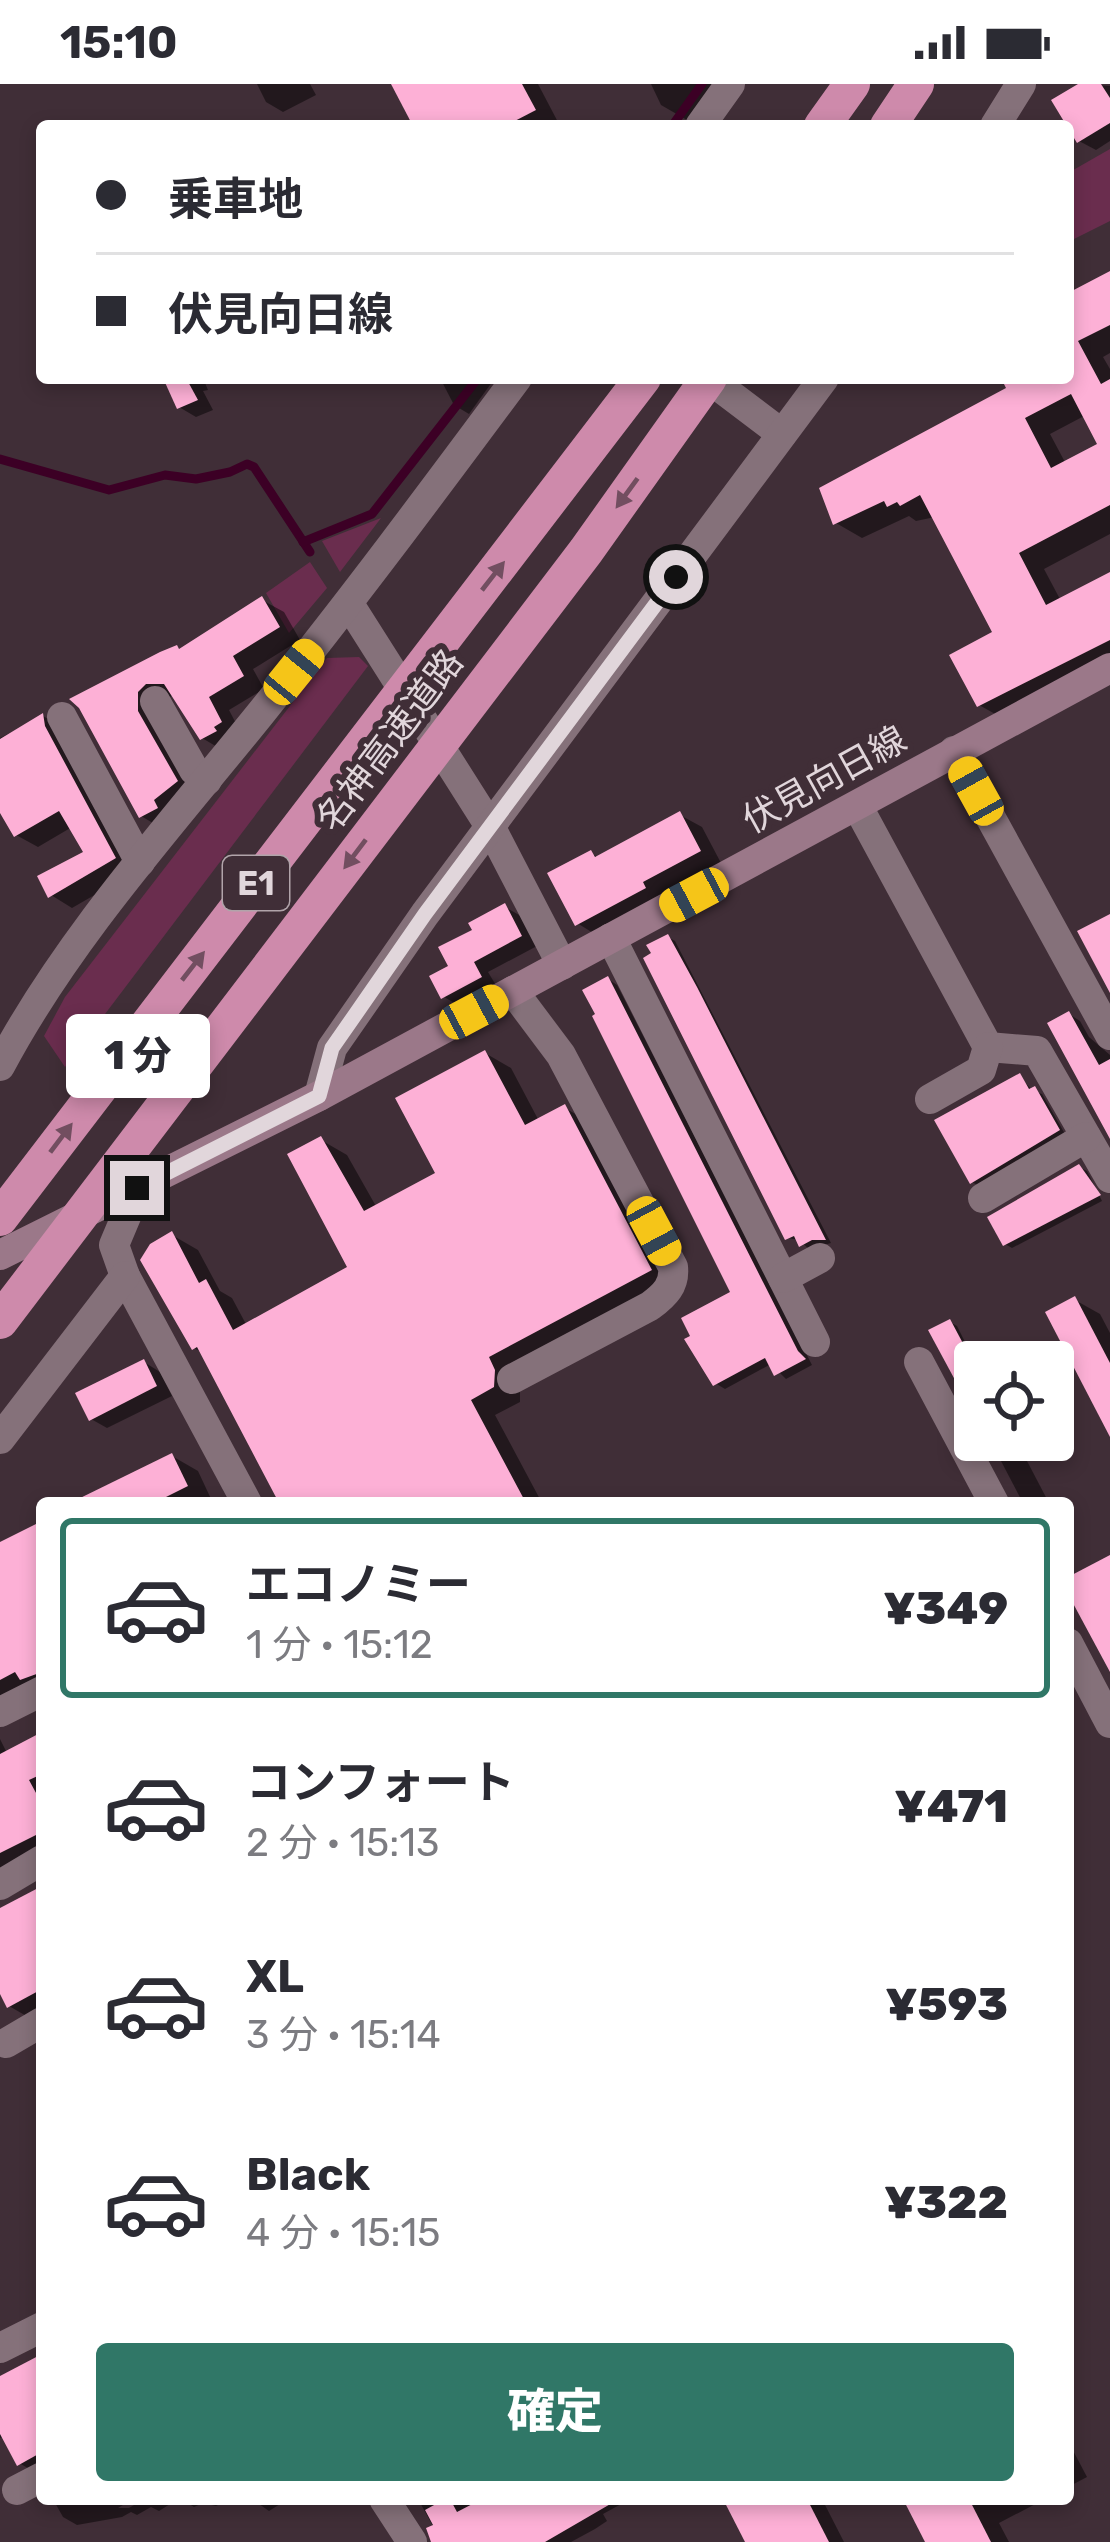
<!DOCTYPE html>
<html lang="ja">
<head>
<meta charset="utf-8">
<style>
	:root { --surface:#fff; --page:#f2f2f3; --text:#2b2b33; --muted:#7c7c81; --line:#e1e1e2; --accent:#307767 }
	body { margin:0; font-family:Rubik,"Noto Sans JP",sans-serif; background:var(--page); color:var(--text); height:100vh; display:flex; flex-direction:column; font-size:45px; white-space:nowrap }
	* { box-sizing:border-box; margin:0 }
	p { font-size:39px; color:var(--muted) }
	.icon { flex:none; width:66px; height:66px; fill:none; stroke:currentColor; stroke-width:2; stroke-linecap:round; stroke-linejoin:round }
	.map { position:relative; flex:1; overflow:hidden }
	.panel { position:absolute; left:36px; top:1413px; width:1038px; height:1008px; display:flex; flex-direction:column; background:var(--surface); border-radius:12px; box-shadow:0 6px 18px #0003 }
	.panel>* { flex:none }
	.top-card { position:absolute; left:36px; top:36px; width:1038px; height:264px; border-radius:12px; box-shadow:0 6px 18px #0003; display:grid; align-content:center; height:264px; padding:0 60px; background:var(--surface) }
	.buttons { position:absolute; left:954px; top:1257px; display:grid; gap:24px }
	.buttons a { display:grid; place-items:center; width:120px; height:120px; border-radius:12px; background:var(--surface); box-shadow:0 6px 18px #0003; font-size:60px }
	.end { position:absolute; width:54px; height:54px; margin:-27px; border:15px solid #e1d6db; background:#111; box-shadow:0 0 0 6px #111 }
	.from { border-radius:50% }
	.bubble { position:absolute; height:84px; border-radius:12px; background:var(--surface); box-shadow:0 6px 18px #0003; font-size:39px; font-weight:800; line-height:84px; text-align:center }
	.car { position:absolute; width:36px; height:72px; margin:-36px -18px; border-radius:15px; box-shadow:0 0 9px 3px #0007; background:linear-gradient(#f5c518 24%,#345 0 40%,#f5c518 0 76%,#345 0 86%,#f5c518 0) }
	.top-card b { display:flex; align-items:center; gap:42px; height:114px; font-size:45px }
	.top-card b+b { border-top:3px solid var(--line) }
	.top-card i { width:30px; height:30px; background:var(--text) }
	ul { padding:21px 0 0; list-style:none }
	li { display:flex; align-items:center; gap:36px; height:180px; margin:0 24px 18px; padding:0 36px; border:6px solid transparent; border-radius:12px }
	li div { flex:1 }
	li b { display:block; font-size:45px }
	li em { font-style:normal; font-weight:800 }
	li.current { border-color:var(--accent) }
	li>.icon { width:108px; height:108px; stroke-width:1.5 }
	.action { display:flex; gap:24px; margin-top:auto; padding:24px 60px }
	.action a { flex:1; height:138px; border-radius:12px; background:var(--accent); color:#fff; font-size:48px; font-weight:800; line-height:138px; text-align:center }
	.status { display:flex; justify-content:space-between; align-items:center; height:84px; padding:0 60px; background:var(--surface); direction:ltr }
	.status svg { height:33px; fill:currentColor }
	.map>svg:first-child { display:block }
</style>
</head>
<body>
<div class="status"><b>15:10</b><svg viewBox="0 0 49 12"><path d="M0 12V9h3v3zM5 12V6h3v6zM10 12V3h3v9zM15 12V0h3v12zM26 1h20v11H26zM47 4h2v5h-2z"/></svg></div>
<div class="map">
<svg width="1110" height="2458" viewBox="0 0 1110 2458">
	<rect width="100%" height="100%" fill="#402e37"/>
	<g fill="#6a2d4e">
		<path d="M1110,65v72l-42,21v-69z"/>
		<path d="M381,434l-41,54 -18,-31z"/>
		<path d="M310,478l17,26 -38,45 -23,-40z"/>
		<path d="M359,573l9,9 -303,401 -21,-31 21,-39 262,-339z"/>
	</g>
	<g fill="#0007" fill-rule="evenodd">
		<path d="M257,0h53l6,11 -33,17 -17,-10z"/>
		<path d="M394,0h144l21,40 -142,2z"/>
		<path d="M651,0h61l9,18 -34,18 -26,-15z"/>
		<path d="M1083,0l27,2v55l-14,9 -17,-9z"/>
		<path d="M1110,187v82l-7,4 7,12v165l-66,35 17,32 49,-25v92l-104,52 -27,-15 17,-72 -61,-116 -19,4 -7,-5 -47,22 -26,-15 174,-134 -6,-11h64v-83zM1086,331l16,30 -36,19 -16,-30z"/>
		<path d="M166,294h37l5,12 -5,1 10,19 -17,7 -17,-10z"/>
		<path d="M440,294h55l-26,36 -15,-9z"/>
		<path d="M262,516l22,12 16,28 -47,29 11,20 -35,21 13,25 -18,16 -22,-13 -28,-44 -15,11 39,89 -35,35 -22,-13 -59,-110 99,-55z"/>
		<path d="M43,632l21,12 72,143 -64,37 -21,-13 36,-42 -15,-26 -34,20 -22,-12 -16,-29v-68z"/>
		<path d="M680,731l22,12 19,36 -123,73 -21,-13 14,-70 8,5z"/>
		<path d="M505,823l16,9 16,30 -49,26 9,15 -37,19 -16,-9 8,-29 24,-37z"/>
		<path d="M668,853l7,4 156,302 -22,6 -10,-9 -11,-2z"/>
		<path d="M608,895l9,6 195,380 -26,14 -15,-15 -46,25 -10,-6 19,-90z"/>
		<path d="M1069,930l11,7 9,16 21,18v79z"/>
		<path d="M485,969l26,15 28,53 26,-13 26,15 85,162 -156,102v15l-25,13 47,88h-274l10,-9 -75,-141 -9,-5 -22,-113 26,15 22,41 12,7 15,28 104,-57 -30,-129 26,15 30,53 62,-33z"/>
		<path d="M1020,993l13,14 9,3 23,40 -86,52 -7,-4z"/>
		<path d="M1079,1083l8,4 15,30 -90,47 -7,-4z"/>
		<path d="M1075,1216l25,14 10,19v97z"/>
		<path d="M950,1238l7,4 18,36v50z"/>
		<path d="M144,1278l16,10 12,24 -65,32 -16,-9z"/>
		<path d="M990,1356h26l33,63h-26z"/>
		<path d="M172,1372l26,15 14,30 -131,2z"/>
		<path d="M42,1439v174l-42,26v-178z"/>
		<path d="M0,1655l6,12 36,-12v121l-42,18z"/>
		<path d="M42,1804v129l-7,4 -26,-15 -9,-19v-62z"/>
		<path d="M42,2274v109l-9,4 -14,-8 -14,-27 -5,2v-57z"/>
		<path d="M1068,2357l19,36 -19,10z"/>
		<path d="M57,2415h76l-15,9h11l15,-9h34l-19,12 -8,-4 -14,8 -6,-3 -9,5 -45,8 -14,-8 -9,-16z"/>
		<path d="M181,2415h49l-14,7 -13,-3 -9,4z"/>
		<path d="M252,2415h36l-19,12z"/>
		<path d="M418,2415h203l2,4 -20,11 4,7 -12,8 -24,13h-139l2,-14z"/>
		<path d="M737,2415h85l22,43h-95z"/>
		<path d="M907,2415h138l-46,24 10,19h-80z"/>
	</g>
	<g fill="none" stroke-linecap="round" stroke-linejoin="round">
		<g stroke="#3c0025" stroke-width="9">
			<path d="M672,42l30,-42"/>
			<path d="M0,375l109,31 56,-15 31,4 34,-7 17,-8 7,3 56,85"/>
			<path d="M303,458l69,-28 106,-136"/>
		</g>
	</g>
	<g fill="#fdb0d6" fill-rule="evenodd">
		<path d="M391,0h131l14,26 -31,16h-92z"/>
		<path d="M1078,0h23l9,14v25l-33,20 -26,-43z"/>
		<path d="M1110,187v54l-32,16 23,43 9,-5v126l-91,48 27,52 64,-33v68l-133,67 -28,-52 43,-23 -72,-137 -20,11 -3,-4 -10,5 -3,-6 -51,24 -14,-37 187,-100 -5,-10h67v-85zM1071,310l26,50 -46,24 -26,-50z"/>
		<path d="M163,294h23l12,22 -21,9z"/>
		<path d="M262,512l18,31 -47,29 11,20 -35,21 13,25 -8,5 3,4 -17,9 -36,-56h-18l-8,8v19l40,70 -24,19 4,8 -19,10 -60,-110 -10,-9 91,-47 17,-7 2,4z"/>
		<path d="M43,629l2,13 71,132 -68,40 -11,-22 46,-24 -24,-41 -45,26 -14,-24v-74z"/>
		<path d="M680,727l21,40 -58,31 3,6 -71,38 -28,-53 44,-23 4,7z"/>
		<path d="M505,819l17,33 -48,26 8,15 -41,22 -12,-23 19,-10 -10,-19 34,-17 -4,-7z"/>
		<path d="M1110,830v79l-33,-62z"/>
		<path d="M668,850l29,53 129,253h-14l-13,7 -5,-11 -9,4 -142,-282 8,-5 -5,-8z"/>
		<path d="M608,892l190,375 8,8 -32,17 -9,-18 -52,28 -29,-47 6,-3 -9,-18 49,-26 -138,-276 3,-2 -13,-24z"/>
		<path d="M1069,927l30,54 11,-6v80l-63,-116z"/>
		<path d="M485,966l40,75 40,-21 87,166 -163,87 6,13 -1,17 -23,13 55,103h-247l-82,-156 -5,3 -52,-90 10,-16 22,-13 27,52 7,-4 27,51 114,-63 -60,-113 34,-18 43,75 71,-38 -40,-75z"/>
		<path d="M1020,989l9,16 6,-3 25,44 -90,54 -36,-64z"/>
		<path d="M1079,1080l22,31 -98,51 -16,-29z"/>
		<path d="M1075,1212l35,67v74l-65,-125z"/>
		<path d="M950,1235l25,47v51l-47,-87z"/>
		<path d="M144,1275l13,27 -68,35 -14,-28z"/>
		<path d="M172,1369l16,33 -34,17h-84z"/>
		<path d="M42,1437v151l-22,8 -5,-8 -15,8v-138z"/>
		<path d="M1110,1471v117l-42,-78v-17z"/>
		<path d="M42,1648v42l-13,6 13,24v28l-42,21v-99z"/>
		<path d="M42,1802v103l-35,19 -7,-14v-86z"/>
		<path d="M42,2270v98l-25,14 -17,-32v-58z"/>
		<path d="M445,2415h5l7,13 25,-13h137l-74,43h-114l-5,-14 7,-3 -8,-15z"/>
		<path d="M723,2415h84l22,43h-84z"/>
		<path d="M903,2415h66l22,43h-66z"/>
	</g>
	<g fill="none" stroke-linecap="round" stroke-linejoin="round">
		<g stroke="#85717a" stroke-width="30">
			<path d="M708,294l74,56"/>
			<path d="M349,520l142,224 71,137"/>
			<path d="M155,617l39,69 13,10"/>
			<path d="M62,633l78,145"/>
			<path d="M954,667l156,284"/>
			<path d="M858,723l130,240 49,4 73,127"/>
			<path d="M611,854l204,404"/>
			<path d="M930,1015l51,-29 7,-23"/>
			<path d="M138,1104l-24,57 11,31 122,227"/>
			<path d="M983,1114l103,-61"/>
			<path d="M783,1194l37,-20"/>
			<path d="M919,1278l75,141"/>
			<path d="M512,1295l138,-73c15,-11 25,-21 23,-39l-112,-212 -48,-64"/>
			<path d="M0,1355l125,-163"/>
			<path d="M1068,1559l42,80"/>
			<path d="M0,1628l42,-21"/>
			<path d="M0,1801l42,-25"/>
			<path d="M6,1959l36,-21"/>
			<path d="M0,2264l42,-21"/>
			<path d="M17,2406l25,-13"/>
			<path d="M384,2415l28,43"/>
		</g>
		<g stroke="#85717a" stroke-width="30">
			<path d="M700,42l30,-42"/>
			<path d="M995,42l26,-42"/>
			<path d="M0,982c68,-128 170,-240 261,-353 88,-109 172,-222 256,-335"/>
			<path d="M319,1012l13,-48 93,-134 399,-536"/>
		</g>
		<path stroke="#9b7889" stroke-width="30" d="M0,1171l319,-159 791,-428"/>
		<g stroke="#ce8aab" stroke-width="36">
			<path d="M822,42l30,-42"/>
			<path d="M888,42l28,-42"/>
			<path d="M0,1134l643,-840"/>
			<path d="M0,1237l586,-770 123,-173"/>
		</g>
	</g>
	<defs><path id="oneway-solid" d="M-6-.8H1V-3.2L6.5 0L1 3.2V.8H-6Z" transform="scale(3)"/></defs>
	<g fill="#724e60">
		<use href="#oneway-solid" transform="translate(627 409) rotate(126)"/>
		<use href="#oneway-solid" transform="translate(493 492) rotate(-52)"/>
		<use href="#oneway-solid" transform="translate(355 770) rotate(127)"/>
		<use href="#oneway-solid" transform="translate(193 882) rotate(-52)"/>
		<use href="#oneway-solid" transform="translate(61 1054) rotate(-53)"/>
	</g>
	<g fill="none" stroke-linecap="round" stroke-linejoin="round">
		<path stroke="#e1d6db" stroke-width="15" d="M137,1104l182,-92 13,-48 23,-33 70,-101 251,-337"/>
	</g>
	<g text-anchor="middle" stroke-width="12" stroke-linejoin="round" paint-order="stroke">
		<rect fill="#402e37" stroke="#b1a4aa" stroke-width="3" x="223" y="772" width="66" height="54" rx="9"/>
		<g font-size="33" font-weight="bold" fill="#e1d6db">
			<text x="256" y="811">E1</text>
		</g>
		<g font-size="36" fill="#e1d6db" stroke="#402e37">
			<text transform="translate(389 656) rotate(-53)" y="13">名神高速道路</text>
			<text transform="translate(824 695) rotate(-29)" y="13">伏見向日線</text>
		</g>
	</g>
</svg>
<div class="buttons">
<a><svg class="icon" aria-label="locate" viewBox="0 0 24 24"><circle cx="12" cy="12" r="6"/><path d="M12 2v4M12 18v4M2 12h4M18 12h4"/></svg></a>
</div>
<i class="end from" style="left:676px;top:493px"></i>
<i class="end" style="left:137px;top:1104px"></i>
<div class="bubble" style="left:66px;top:930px;width:144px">1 分</div>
<i class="car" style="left:294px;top:588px;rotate:39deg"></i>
<i class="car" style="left:976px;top:707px;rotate:331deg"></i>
<i class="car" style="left:694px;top:811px;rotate:242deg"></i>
<i class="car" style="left:474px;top:928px;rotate:62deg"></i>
<i class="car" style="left:654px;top:1147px;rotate:152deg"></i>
<div class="top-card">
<b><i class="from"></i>乗車地</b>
<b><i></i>伏見向日線</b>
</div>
<section class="panel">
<ul>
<li class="current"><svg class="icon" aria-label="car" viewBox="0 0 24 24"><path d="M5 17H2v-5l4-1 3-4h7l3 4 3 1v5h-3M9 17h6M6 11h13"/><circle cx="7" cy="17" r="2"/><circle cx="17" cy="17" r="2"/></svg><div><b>エコノミー</b><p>1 分 · 15:12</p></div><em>¥349</em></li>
<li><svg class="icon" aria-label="car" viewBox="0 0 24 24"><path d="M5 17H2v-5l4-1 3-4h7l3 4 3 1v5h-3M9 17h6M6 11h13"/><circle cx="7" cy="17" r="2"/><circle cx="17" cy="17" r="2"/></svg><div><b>コンフォート</b><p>2 分 · 15:13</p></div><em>¥471</em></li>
<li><svg class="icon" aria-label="car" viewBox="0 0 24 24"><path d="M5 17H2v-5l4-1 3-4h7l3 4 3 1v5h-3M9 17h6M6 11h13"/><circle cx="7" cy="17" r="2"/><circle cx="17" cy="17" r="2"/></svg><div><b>XL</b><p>3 分 · 15:14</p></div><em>¥593</em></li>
<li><svg class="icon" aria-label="car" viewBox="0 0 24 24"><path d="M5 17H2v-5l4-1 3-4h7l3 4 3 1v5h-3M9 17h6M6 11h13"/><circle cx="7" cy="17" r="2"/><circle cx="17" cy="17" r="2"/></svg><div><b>Black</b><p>4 分 · 15:15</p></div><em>¥322</em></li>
</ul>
<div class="action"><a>確定</a></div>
</section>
</div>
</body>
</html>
